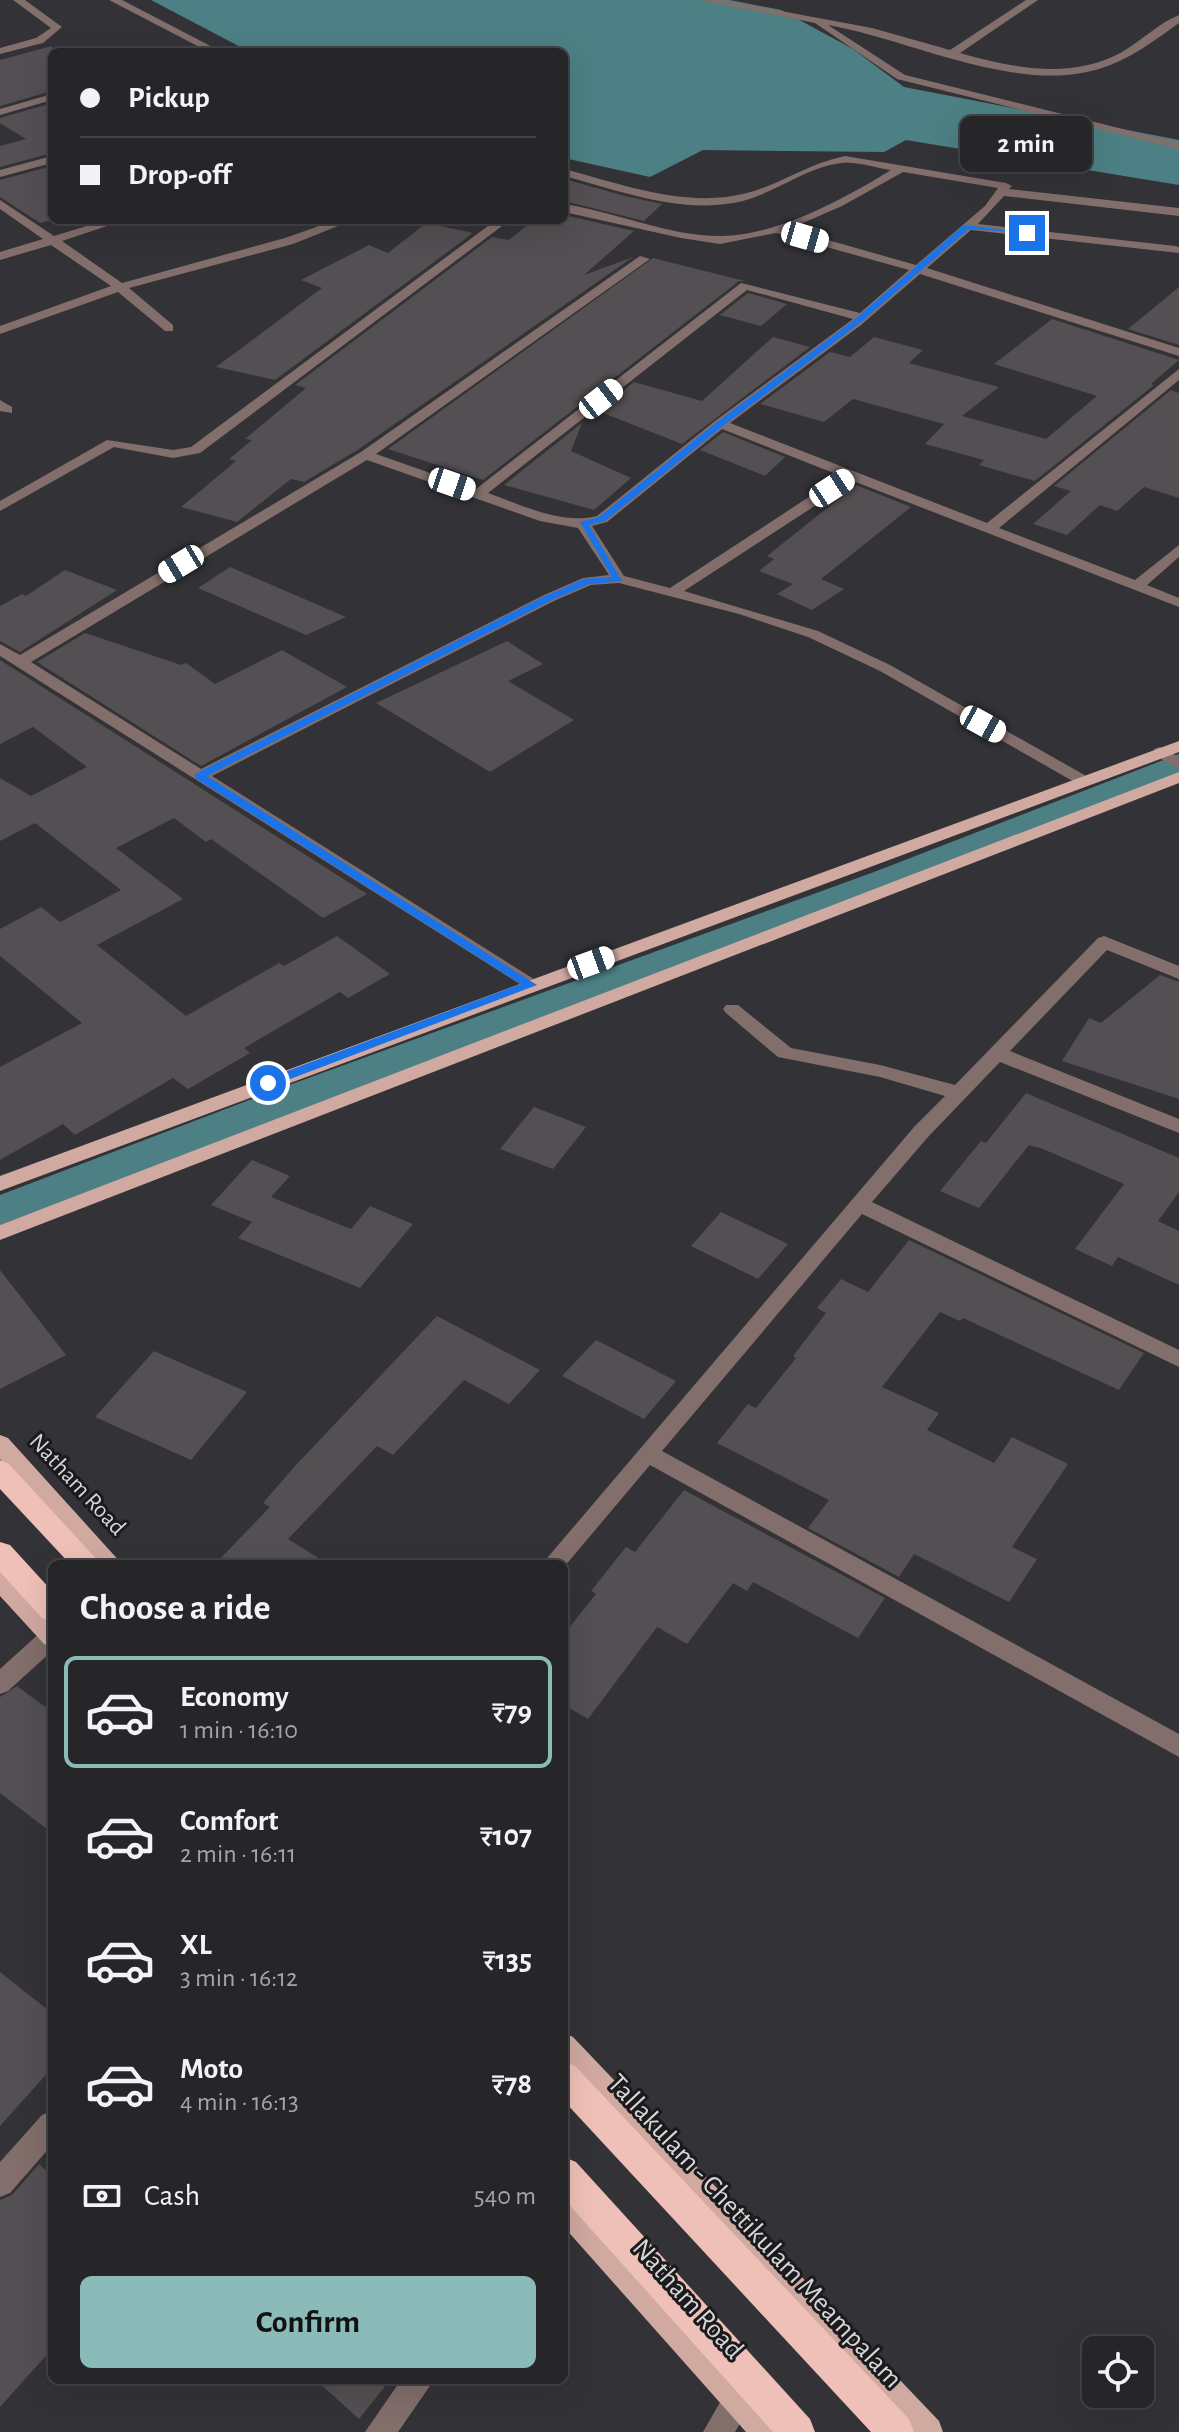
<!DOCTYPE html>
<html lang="en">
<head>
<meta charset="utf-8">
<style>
	:root { --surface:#262629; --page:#2e2e31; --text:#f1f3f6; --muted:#a4a5a8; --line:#424346; --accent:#8bbbb9 }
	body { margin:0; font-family:"Alegreya Sans",sans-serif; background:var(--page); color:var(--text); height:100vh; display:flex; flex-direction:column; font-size:30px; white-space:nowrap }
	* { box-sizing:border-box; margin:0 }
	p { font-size:26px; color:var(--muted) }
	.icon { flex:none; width:44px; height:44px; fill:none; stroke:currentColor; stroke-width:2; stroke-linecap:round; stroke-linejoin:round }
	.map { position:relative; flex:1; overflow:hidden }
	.details { position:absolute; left:48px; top:1560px; width:520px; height:824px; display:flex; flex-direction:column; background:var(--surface); border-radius:12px; box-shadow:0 8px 32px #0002,0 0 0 2px var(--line) }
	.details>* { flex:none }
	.hud { position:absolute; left:48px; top:48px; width:520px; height:176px; border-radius:12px; box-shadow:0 8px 32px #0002,0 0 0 2px var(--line); display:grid; align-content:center; height:176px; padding:0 32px; background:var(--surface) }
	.buttons { position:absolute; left:1082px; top:2336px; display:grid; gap:16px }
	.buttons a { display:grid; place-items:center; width:72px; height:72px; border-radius:12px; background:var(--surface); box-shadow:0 8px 32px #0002,0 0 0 2px var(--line); font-size:40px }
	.end { position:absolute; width:36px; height:36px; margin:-18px; border:10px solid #1a73e8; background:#fff; box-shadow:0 0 0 4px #fff }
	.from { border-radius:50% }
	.bubble { position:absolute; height:56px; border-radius:12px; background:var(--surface); box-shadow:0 8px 32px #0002,0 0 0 2px var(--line); font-size:26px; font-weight:700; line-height:56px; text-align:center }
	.car { position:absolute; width:24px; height:48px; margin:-24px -12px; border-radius:10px; box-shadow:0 0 6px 2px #0007; background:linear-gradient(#fff 24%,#345 0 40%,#fff 0 76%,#345 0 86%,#fff 0) }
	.hud b { display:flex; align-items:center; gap:28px; height:76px; font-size:30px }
	.hud b+b { border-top:2px solid var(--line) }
	.hud i { width:20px; height:20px; background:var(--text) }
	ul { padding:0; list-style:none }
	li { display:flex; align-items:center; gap:24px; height:112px; margin:0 16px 12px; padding:0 16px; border:4px solid transparent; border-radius:12px }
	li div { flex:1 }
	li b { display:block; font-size:30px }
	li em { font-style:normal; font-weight:700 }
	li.active { border-color:var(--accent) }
	li>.icon { width:72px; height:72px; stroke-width:1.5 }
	h2 { padding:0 32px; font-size:36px; line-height:96px }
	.pay { display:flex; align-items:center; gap:20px; height:88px; padding:0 32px; font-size:30px }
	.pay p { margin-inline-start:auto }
	.button { display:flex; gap:16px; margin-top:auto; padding:16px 32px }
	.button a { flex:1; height:92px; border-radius:12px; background:var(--accent); color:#111; font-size:32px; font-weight:700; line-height:92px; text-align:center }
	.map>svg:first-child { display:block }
</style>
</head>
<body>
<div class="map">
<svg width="1179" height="2432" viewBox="0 0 1179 2432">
	<rect width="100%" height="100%" fill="#333237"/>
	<path fill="#4c8084" d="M151,0h579l51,10 72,39 51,38 275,53v45l-273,-45 -22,12 -181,-2 -53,27 -86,-19v-106h-314z"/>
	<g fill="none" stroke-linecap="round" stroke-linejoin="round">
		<path fill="#4c8084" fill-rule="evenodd" d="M1179,754v22l-134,54 -1045,395v-30l281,-107 593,-216z"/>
	</g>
	<g fill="#534f52">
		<path d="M52,46v45l-52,15v-46z"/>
		<path d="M52,103v50l-52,14v-21l26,-7 -26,-16v-5z"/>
		<path d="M52,166v54l-12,3 -40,-26v-17z"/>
		<path d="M564,179l61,17 37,8 -18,17 -80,-20z"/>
		<path d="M564,215l70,16 -50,44 49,-18 -274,192 -55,33 -13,-3 -54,43 -56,-15 55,-46 -7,-2 23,-19 -7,-1 61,-51 -11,-3 197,-148 17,3 24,-20h31z"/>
		<path d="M426,223l47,10 -198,147 -59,-13 106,-79 -21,-8 68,-35 19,8z"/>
		<path d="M653,258l92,23h-6l-256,199 -95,-31z"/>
		<path d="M1179,287v58l-51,-16z"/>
		<path d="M748,293l39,11 -26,22 -41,-11z"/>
		<path d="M1052,319l127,41 -28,24 3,1 -119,96 -56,-16 5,-5 -59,-16 19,-20 -91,-25 -29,23 -64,-18 70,-52 20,5 24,-20 49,13 -14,13 90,24 -37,29 84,23 51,-43 -103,-32z"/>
		<path d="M773,337l37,10 -128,97 -84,-33 36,-29 68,19z"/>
		<path d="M1171,390l8,3v105l-35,-11 -27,24 -17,-6 -33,30 -34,-11 38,-33 -17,-5z"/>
		<path d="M582,423l-11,28 60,27 -37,32 -90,-25z"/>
		<path d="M723,432l62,25 -20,19 -65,-26z"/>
		<path d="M856,485l55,22 -90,72 23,10 -32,21 -35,-16 16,-10 -34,-13 15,-12 -7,-3z"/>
		<path d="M230,567l116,50 -40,18 -108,-47z"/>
		<path d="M65,570l52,20 -97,62 -20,-11v-35l22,-12 4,2z"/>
		<path d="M85,633l96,32 5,-2 29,21 67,-34 65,37 -146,79 -164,-104z"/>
		<path d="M507,641l36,23 -35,17 66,39 -84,52 -114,-69z"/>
		<path d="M0,660l367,234 -44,24 -112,-79 -5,3 -32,-24 -58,30 67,51 -86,46 89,71 93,-53 5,3 53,-30 53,38 -42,24 -8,-6 -96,56 6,5 -62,36 -15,-11 -98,57 -12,-11 -63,36v-93l82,-44 -82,-67v-27l41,-22 19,15 61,-32 -86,-67 -35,18v-63l31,18 56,-29 -54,-40 -33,17z"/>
		<path d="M1160,975l19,7v117l-117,-38 27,-43 12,5z"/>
		<path d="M1026,1093l153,65v34l-21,29 21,10v54l-61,-28 -6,9 -37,-17 49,-65 -81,-35 -14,-4 -50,63 -39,-17 41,-50 5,2z"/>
		<path d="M534,1107l52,20 -33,42 -53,-20z"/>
		<path d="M252,1160l38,16 -19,21 80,32 19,-23 43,18 -53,64 -122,-50 14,-16 -41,-17z"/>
		<path d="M721,1212l67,32 -30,35 -67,-33z"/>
		<path d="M909,1240l235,113 -25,37 -156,-72 -3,3 -20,-9 -58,75 57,26 -12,17 67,33 18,-26 56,27 -56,83 25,12 -28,43 -95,-48 -15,23 -91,-49 21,-28 -112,-57 31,-39 8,4 40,-50 -3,-2 33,-43 -9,-5 24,-29 27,13z"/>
		<path d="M0,1270l66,85 -66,34z"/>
		<path d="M437,1316l103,54 -31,34 -45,-24 -71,75 -16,-9 -89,93 40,25h-113l55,-57 -7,-4 32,-37z"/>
		<path d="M596,1340l80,41 -32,38 -82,-43z"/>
		<path d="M154,1351l93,41 -56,68 -96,-43z"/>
		<path d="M684,1490l201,108 -27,40 -105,-56 -6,9 -14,-8 -46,61 -30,-17 -69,92 -24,-14v-71l32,-40 -5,-3 35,-44 9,5z"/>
		<path d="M17,1686l35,26v121l-52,-40v-96z"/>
		<path d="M0,1972l52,41v55l-52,58z"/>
		<path d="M39,2164l13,12v173l-52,58v-207l12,-5z"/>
		<path d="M316,2380h74l-31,39z"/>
	</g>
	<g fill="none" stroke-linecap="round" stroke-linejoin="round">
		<g fill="#826e6b" fill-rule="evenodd">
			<path d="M13,0h12l37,27 -19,16 -43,11v-6l36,-10 15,-10z"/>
			<path d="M109,0h13l100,52h-13z"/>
			<path d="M701,0h21l150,28 78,22 76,-50h12l-78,53c53,15 112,27 162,-1 19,-11 37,-29 57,-37v8c-25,18 -50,37 -80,46 -84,25 -187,-29 -271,-44l77,50 274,68v6l-282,-70 -82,-56z"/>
			<path d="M52,94v6l-52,15v-6z"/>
			<path d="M52,156v7l-52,14v-7z"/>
			<path d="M845,156l161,27 6,3 -3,3 170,19v8l-175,-20 -26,28 197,22 4,1v6l-208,-23 -44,38 252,80v8l-259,-82 -59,51 -131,98 257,100 192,-154v11l-180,148 136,52 44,-35v12l-32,28 32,13v9l-326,-126 -169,110 134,40 72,34 198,112v6h-12l-196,-112 -72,-34 -69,-23 -120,-31 -28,2 -37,16 -342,175 325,205 3,4 -9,6 -531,-335v-12l20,11 341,-203 279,-196 10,3 -274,195 100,35 265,-206 119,30 49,-43 -133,-37 -56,11 -39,-6 -117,-26v-8c52,8 104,32 156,32 54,1 126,-38 171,-66 -15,-2 -34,-9 -49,-7 -38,4 -71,34 -109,40 -56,10 -116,-13 -169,-27v-7c58,15 122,40 183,24 34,-9 63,-30 98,-37zM903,172l95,16 -13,18 -69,59 -127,-36 53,-23zM747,290l106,29 -138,102 -118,95c-36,9 -75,-11 -109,-23zM722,429l119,47 -171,112 -46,-12 -32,-50 15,-4zM367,460l173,61 38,7 31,47 -26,3 -39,17 -343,174 -170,-107z"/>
			<path d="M0,200l54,36 52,-16h19l-63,21 60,42 163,-45 51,-18h17l-60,24 -164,44 44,37v6h-8l-47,-39 -118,42v-8l111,-40 -60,-41 -51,15v-8l43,-13 -43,-30z"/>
			<path d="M496,220h14l-310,233 -27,5 -59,-11 -114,64v-10l107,-61 66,10 18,-3z"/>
			<path d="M0,400l12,7v6l-12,-2z"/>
			<path d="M1160,747l19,10v12l-25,-14v-6z"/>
			<path d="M1104,936l75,30v13l-72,-29 -97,101 169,68v14l-179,-71 -72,75 -56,65 307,148v17l-317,-153 -200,237 517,283v23l-529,-292 -86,102v-3h-22l372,-437 31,-31 -65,-19 -102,-20 -52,-44 -3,-4 3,-4h12l53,43 89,17 75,20 143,-147z"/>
			<path d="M51,1627l1,24 -44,40 -8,3v-25l43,-39z"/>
			<path d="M52,2111v34l-42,48 -10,4v-35l42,-47z"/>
			<path d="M401,2380h33l-36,52h-33z"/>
			<path d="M738,2386l11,4 4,11 -18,31h-32l24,-42z"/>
		</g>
		<g fill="#d0a9a1" fill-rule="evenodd">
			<path d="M1179,741v11l-1179,439v-15z"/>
			<path d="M1179,772v11l-1179,457v-15z"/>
			<path d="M0,1435l8,3 114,126h-25l-97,-105z"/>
			<path d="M0,1571l8,2 44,48v26l-8,-3 -44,-48z"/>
			<path d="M564,2033l9,4 366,384 4,11h-36l-343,-367z"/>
			<path d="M564,2192l10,4 203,225 4,11h-35l-182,-205z"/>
		</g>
		<g fill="#efc0b7" fill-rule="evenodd">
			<path d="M0,1460l9,4 92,100h-31l-70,-75z"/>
			<path d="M0,1542l10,3 42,46v31l-10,-4 -42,-46z"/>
			<path d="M564,2061l11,5 334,353 5,13h-43l-307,-331z"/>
			<path d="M564,2157l12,5 234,257 5,13h-42l-209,-233z"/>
		</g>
	</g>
	<path fill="#1a73e8" d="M964,225l66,8 -61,-4 -109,94 -137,103 -118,95 -16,4 33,56 -33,3 -37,16 -345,176 330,209 -265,101h-9v-6l258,-96 -326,-206v-4l350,-178 39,-17 28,-2 -32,-55 19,-5 118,-95 137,-102z"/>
	<g text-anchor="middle" stroke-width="6" stroke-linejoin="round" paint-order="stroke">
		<g font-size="24" fill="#d6d5d8" stroke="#1b1a1c">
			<text transform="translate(78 1484) rotate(47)" y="8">Natham Road</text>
		</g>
		<g font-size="28" fill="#d6d5d8" stroke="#1b1a1c">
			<text transform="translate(756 2230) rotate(47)" y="10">Tallakulam - Chettikulam Meampalam</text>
			<text transform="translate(689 2298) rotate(48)" y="10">Natham Road</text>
		</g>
	</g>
</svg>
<div class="buttons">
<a><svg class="icon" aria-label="locate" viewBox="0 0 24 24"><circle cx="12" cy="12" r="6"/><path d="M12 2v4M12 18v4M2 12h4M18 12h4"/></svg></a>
</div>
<i class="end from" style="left:268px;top:1083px"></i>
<i class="end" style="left:1027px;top:233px"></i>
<div class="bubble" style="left:960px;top:116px;width:132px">2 min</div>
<i class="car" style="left:805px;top:237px;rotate:106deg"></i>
<i class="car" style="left:601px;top:399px;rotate:52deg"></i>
<i class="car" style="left:452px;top:484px;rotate:109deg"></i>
<i class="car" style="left:832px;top:488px;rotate:57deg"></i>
<i class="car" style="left:181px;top:564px;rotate:239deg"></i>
<i class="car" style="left:983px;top:724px;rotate:119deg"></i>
<i class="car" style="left:591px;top:963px;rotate:70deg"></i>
<div class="hud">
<b><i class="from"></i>Pickup</b>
<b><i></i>Drop-off</b>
</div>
<section class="details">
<h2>Choose a ride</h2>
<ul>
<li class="active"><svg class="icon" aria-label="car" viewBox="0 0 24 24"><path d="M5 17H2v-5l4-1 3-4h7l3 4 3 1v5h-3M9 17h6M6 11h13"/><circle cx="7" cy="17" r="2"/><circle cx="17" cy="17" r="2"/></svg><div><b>Economy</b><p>1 min · 16:10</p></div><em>₹79</em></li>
<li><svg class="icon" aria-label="car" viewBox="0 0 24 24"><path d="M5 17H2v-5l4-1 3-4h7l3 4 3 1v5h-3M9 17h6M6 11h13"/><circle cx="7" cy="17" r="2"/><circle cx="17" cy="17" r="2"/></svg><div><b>Comfort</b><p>2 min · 16:11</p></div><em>₹107</em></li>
<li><svg class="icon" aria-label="car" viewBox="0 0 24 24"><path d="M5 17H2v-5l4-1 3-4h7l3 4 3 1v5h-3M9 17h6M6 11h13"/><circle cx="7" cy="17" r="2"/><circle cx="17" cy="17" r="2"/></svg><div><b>XL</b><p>3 min · 16:12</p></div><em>₹135</em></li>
<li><svg class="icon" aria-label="car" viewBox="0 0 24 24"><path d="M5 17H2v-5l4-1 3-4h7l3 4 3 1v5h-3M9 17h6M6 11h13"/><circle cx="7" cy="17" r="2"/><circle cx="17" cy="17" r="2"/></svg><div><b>Moto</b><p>4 min · 16:13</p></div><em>₹78</em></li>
</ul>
<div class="pay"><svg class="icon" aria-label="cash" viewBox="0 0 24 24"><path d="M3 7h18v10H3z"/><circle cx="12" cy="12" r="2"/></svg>Cash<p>540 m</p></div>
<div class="button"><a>Confirm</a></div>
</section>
</div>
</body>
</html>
